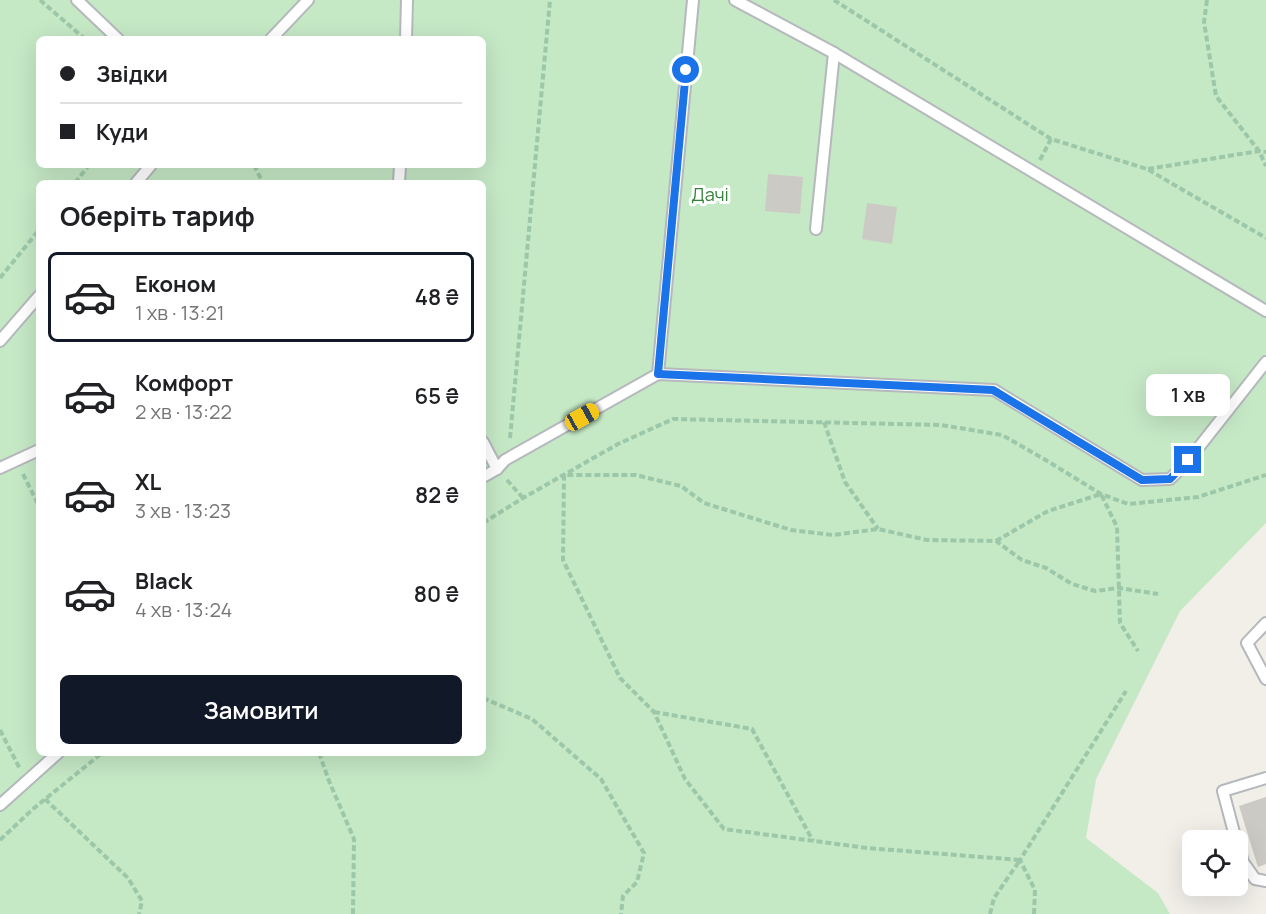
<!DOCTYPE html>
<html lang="uk">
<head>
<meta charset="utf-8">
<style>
	:root { --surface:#fff; --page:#f6f6f6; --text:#202124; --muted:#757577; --line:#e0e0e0; --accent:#111827 }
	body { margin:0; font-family:Manrope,sans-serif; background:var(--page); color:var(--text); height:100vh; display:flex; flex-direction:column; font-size:22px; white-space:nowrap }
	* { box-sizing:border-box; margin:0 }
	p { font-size:20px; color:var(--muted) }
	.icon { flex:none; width:33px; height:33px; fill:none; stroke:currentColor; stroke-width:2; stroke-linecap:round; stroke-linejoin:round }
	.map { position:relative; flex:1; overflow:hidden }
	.sheet { position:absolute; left:36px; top:180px; width:450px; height:576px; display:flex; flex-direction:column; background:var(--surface); border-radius:9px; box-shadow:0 6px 24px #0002 }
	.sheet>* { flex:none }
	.hud { position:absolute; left:36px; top:36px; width:450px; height:132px; border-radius:9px; box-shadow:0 6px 24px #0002; display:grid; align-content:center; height:132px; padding:0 24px; background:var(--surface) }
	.tools { position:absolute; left:1182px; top:830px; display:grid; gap:12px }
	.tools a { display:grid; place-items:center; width:66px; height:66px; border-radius:9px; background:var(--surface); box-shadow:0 6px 24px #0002; font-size:30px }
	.end { position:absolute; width:27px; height:27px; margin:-14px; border:8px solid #1a73e8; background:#fff; box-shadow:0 0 0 3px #fff }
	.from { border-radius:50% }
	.bubble { position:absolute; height:42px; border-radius:9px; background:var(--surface); box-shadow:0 6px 24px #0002; font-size:20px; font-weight:600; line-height:42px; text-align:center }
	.car { position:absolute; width:18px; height:36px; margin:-18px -9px; border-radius:8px; box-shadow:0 0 4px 2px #0007; background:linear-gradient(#f5c518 24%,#345 0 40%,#f5c518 0 76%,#345 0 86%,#f5c518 0) }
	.hud b { display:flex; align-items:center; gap:21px; height:57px; font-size:22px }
	.hud b+b { border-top:2px solid var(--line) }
	.hud i { width:15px; height:15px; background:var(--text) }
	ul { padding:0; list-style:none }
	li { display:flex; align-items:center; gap:18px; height:90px; margin:0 12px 9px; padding:0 12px; border:3px solid transparent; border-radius:9px }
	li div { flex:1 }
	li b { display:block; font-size:22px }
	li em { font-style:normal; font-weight:600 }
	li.current { border-color:var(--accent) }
	li>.icon { width:54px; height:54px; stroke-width:1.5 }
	h2 { padding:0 24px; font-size:27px; line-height:72px }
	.cta { display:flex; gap:12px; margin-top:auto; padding:12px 24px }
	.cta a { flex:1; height:69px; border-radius:9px; background:var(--accent); color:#fff; font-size:24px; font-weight:600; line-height:69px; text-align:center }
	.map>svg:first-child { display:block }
</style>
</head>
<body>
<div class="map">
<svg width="1266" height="914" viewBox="0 0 1266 914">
	<rect width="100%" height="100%" fill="#f1efe8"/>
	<path fill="#c5e8c5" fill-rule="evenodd" d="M0,0h1266v523l-86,88 -84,168 -10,59 72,55 12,21h-1170zM39,39h444v126h-444zM39,183h444v570h-444z"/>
	<g fill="#cccac5">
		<path d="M768,174l35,3 -3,37 -35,-3z"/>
		<path d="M867,203l30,4 -5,37 -30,-5z"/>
		<path d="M1266,797v67l-8,3 -19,-61z"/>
	</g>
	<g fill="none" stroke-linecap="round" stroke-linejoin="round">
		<defs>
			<g id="service">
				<path d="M77,0l41,39"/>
				<path d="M735,0l99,53 432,258"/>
				<path d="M271,39l37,-39"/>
				<path d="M406,39l1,-39"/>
				<path d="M136,183l15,-18"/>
				<path d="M399,183l1,-18"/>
				<path d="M816,229l18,-176"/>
				<path d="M0,341l39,-45"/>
				<path d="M658,374l35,-374"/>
				<path d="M483,442l14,27"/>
				<path d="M0,468l39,-18"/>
				<path d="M483,477l14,-8 8,-9 153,-86 336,16 148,90 28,-1 18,-18 78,-99"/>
				<path d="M1266,623l-19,20 19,36"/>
				<path d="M0,805l58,-52"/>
				<path d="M1236,840l-13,-49 43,-13"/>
				<path d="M1238,844l5,18 12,17 11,2"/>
			</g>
		</defs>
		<use href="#service" stroke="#b5b8bc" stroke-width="14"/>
		<g stroke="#9cc7a9" stroke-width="4" stroke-dasharray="6 3" stroke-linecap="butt">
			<path d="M40,0l45,39"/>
			<path d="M834,0l217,139 96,30 119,69"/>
			<path d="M1207,0l-3,22 12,74 43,55 7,15"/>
			<path d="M1040,160l11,-21"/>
			<path d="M254,165l9,18"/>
			<path d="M1148,169l111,-18 7,1"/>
			<path d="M75,183l14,-18"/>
			<path d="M0,278l39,-48"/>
			<path d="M824,422l21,60 33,47"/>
			<path d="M510,438l40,-438"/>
			<path d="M23,474l16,32"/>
			<path d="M507,480l16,18"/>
			<path d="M483,523l40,-25 95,-54 55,-25 268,6 61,10 42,24 57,35 27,10 70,-7 68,-22"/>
			<path d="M996,541l52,-30 53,-17 16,33 3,96 18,28"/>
			<path d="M483,698l49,21 69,60 43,74 -7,29 -14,14 -2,18"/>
			<path d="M654,712l98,17 61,112"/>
			<path d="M0,730l20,39"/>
			<path d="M319,753l10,28 25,58 -1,75"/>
			<path d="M45,799l83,79 14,23 -3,13"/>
			<path d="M0,840l33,-31 69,-56"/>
			<path d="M990,914l4,-16 26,-38 -153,-12 -143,-19 -39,-50 -31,-67 -34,-34 -57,-118 1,-85h72l45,11 23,17 87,27 42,5 45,-6 49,11 69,1 26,19 24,8 26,16 23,7 24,-3 39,6"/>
			<path d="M1034,914l1,-24 -15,-30 106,-169"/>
		</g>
		<use href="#service" stroke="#fff" stroke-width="10"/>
	</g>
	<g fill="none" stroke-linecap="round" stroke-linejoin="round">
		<path stroke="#1a73e8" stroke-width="8" d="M686,70l-28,304 335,16 149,90 28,-1 18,-19"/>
	</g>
	<g text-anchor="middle" stroke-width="6" stroke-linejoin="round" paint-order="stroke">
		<g font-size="18" fill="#348238" stroke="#fff">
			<text x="710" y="201">Дачі</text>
		</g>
	</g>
</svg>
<div class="tools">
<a><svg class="icon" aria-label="locate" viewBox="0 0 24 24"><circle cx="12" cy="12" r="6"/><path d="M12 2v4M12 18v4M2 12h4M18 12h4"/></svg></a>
</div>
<i class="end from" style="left:686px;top:70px"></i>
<i class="end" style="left:1188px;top:460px"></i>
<div class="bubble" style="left:1146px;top:374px;width:84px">1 хв</div>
<i class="car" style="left:582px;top:417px;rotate:61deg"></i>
<div class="hud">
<b><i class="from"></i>Звідки</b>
<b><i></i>Куди</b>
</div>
<section class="sheet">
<h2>Оберіть тариф</h2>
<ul>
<li class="current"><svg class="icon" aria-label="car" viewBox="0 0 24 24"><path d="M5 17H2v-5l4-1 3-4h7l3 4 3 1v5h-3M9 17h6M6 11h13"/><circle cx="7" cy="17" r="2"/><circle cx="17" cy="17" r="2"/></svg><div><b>Економ</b><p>1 хв · 13:21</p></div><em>48 ₴</em></li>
<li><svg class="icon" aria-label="car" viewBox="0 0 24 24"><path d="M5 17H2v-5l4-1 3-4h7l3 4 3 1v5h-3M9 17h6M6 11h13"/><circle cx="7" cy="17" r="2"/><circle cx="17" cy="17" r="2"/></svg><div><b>Комфорт</b><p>2 хв · 13:22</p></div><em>65 ₴</em></li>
<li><svg class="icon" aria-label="car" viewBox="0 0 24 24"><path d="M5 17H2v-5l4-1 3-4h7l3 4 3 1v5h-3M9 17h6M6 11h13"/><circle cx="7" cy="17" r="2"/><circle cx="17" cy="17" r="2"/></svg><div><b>XL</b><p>3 хв · 13:23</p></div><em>82 ₴</em></li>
<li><svg class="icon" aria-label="car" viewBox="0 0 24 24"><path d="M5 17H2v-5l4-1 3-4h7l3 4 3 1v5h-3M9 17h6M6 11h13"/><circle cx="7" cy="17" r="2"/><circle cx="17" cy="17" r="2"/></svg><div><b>Black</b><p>4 хв · 13:24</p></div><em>80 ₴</em></li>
</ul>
<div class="cta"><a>Замовити</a></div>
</section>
</div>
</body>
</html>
